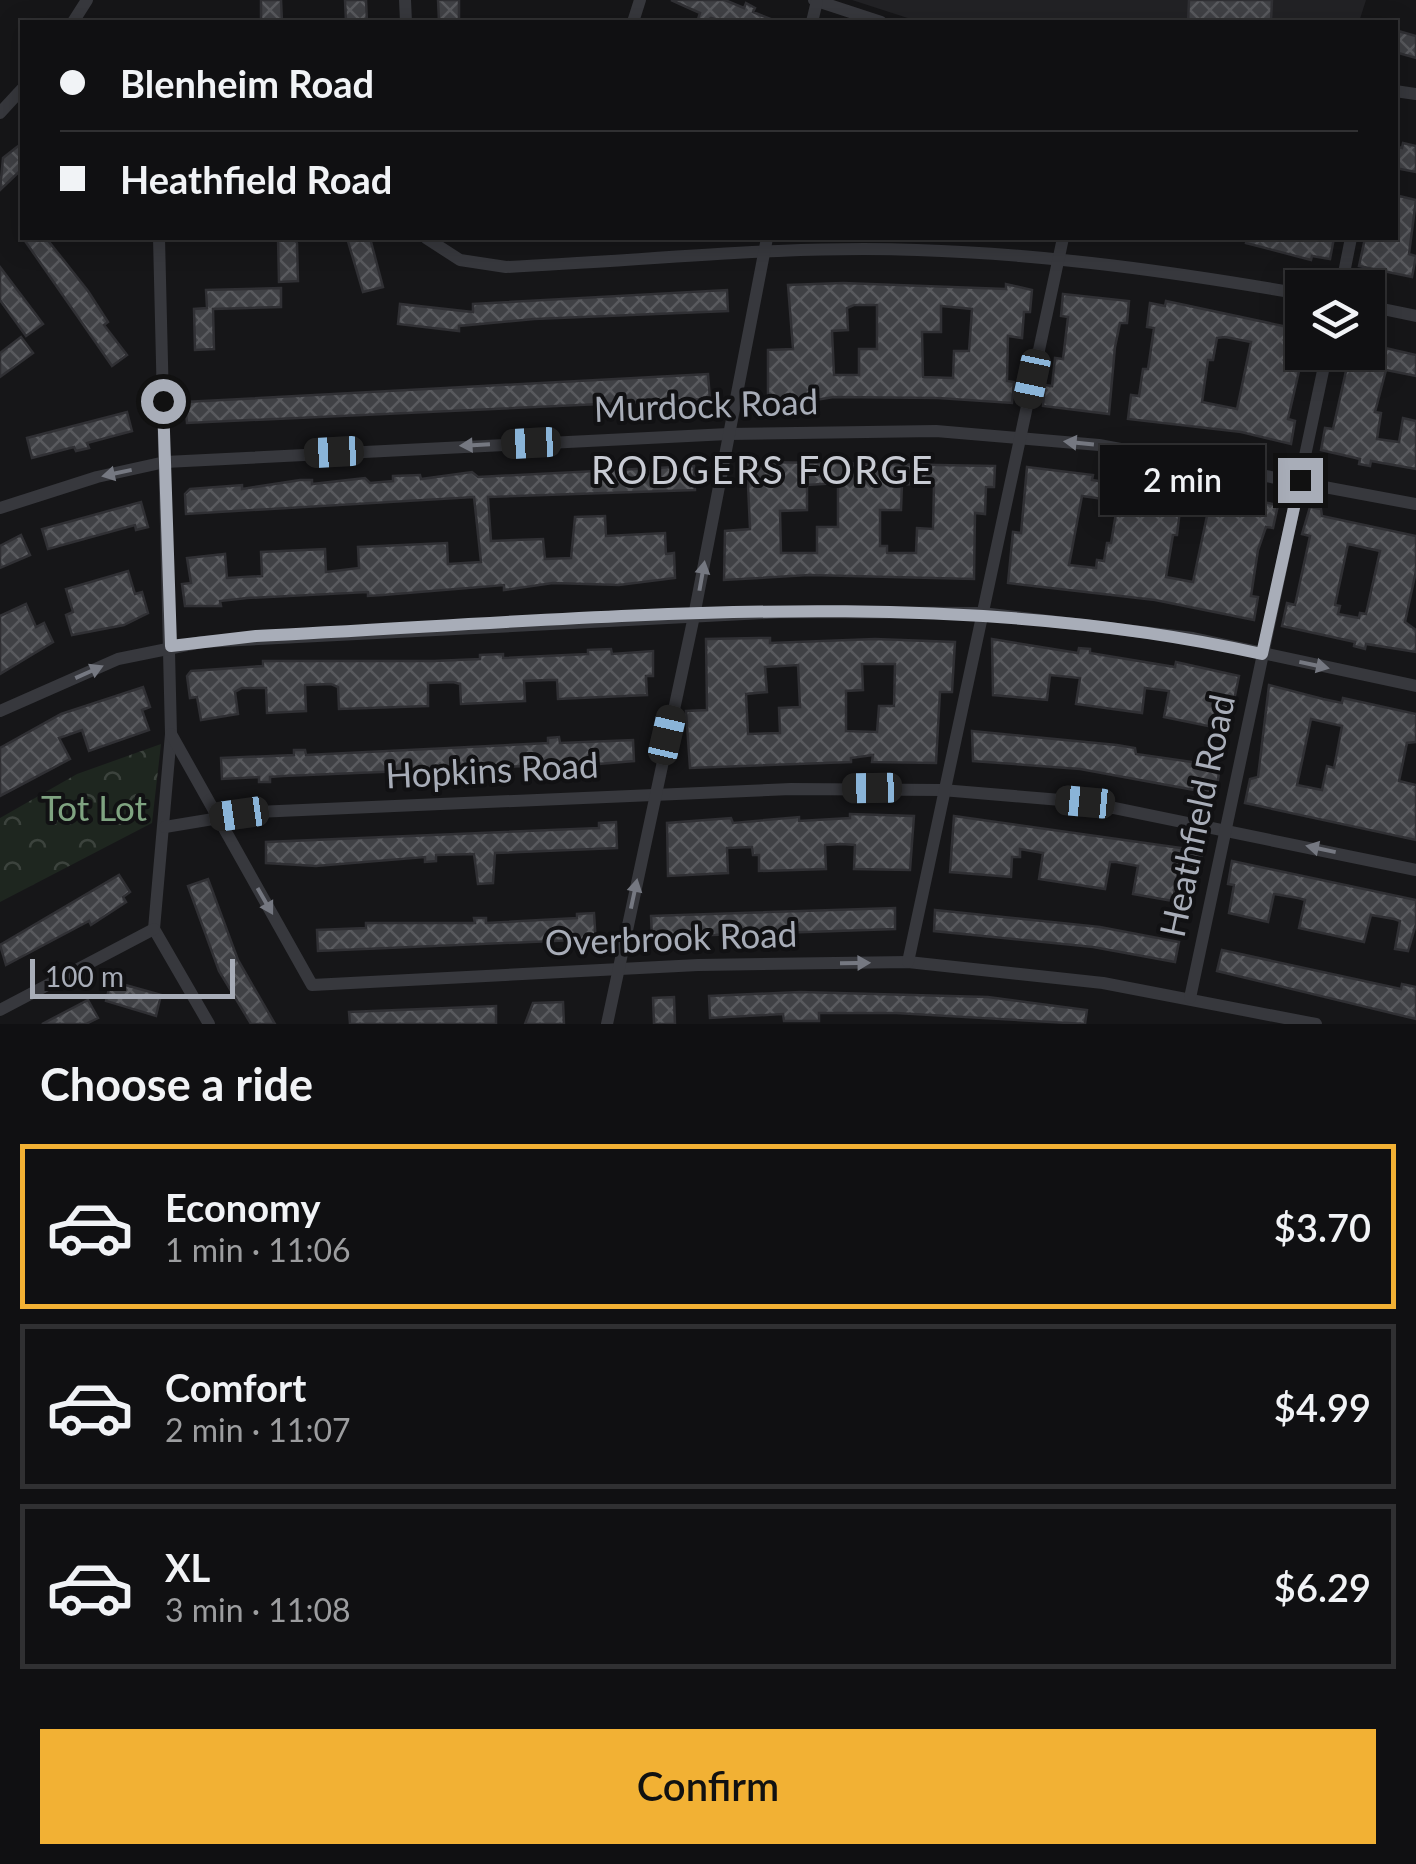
<!DOCTYPE html>
<html lang="en">
<head>
<meta charset="utf-8">
<style>
	:root { --surface:#101012; --page:#1e1e20; --text:#f1f3f6; --muted:#9c9d9f; --line:#303032; --accent:#f2b134 }
	body { margin:0; font-family:Lato,sans-serif; background:var(--page); color:var(--text); height:100vh; display:flex; flex-direction:column; font-size:38px; white-space:nowrap }
	* { box-sizing:border-box; margin:0 }
	p { font-size:32px; color:var(--muted) }
	.icon { flex:none; width:55px; height:55px; fill:none; stroke:currentColor; stroke-width:2; stroke-linecap:round; stroke-linejoin:round }
	.map { position:relative; height:1024px; overflow:hidden }
	.drawer { display:flex; flex-direction:column; background:var(--surface); flex:1 }
	.drawer>* { flex:none }
	.hud { position:absolute; left:20px; top:20px; width:1378px; height:220px; border-radius:0px; box-shadow:0 5px 25px #0003,0 0 0 2px var(--line); display:grid; align-content:center; height:220px; padding:0 40px; background:var(--surface) }
	.tools { position:absolute; left:1285px; top:270px; display:grid; gap:20px }
	.tools a { display:grid; place-items:center; width:100px; height:100px; border-radius:0px; background:var(--surface); box-shadow:0 5px 25px #0003,0 0 0 2px var(--line); font-size:50px }
	.scale { position:absolute; left:30px; bottom:25px; width:205px; box-sizing:border-box; padding-left:10px; border:5px solid #a8adb8; border-top:0; font-size:28px; line-height:35px; white-space:nowrap; color:#a8adb8; -webkit-text-stroke:8px #111113; paint-order:stroke }
	.end { position:absolute; width:45px; height:45px; margin:-22px; border:12px solid #a8adb8; background:#111; box-shadow:0 0 0 5px #111 }
	.from { border-radius:50% }
	.bubble { position:absolute; height:70px; border-radius:0px; background:var(--surface); box-shadow:0 5px 25px #0003,0 0 0 2px var(--line); font-size:32px; font-weight:600; line-height:70px; text-align:center }
	.car { position:absolute; width:30px; height:60px; margin:-30px -15px; border-radius:12px; box-shadow:0 0 8px 2px #0007; background:linear-gradient(#222 24%,#8ab4d8 0 40%,#222 0 76%,#8ab4d8 0 86%,#222 0) }
	.hud b { display:flex; align-items:center; gap:35px; height:95px; font-size:38px }
	.hud b+b { border-top:2px solid var(--line) }
	.hud i { width:25px; height:25px; background:var(--text) }
	ul { padding:0; list-style:none }
	li { display:flex; align-items:center; gap:30px; height:165px; margin:0 20px 15px; padding:0 20px; border:5px solid var(--line); border-radius:0px }
	li div { flex:1 }
	li b { display:block; font-size:38px }
	li em { font-style:normal; font-weight:600 }
	li.on { border-color:var(--accent) }
	li>.icon { width:90px; height:90px; stroke-width:1.5 }
	h2 { padding:0 40px; font-size:45px; line-height:120px }
	.action { display:flex; gap:20px; margin-top:auto; padding:20px 40px }
	.action a { flex:1; height:115px; border-radius:0px; background:var(--accent); color:#111; font-size:40px; font-weight:600; line-height:115px; text-align:center }
	.map>svg:first-child { display:block }
</style>
</head>
<body>
<div class="map">
<svg width="1416" height="1024" viewBox="0 0 1416 1024">
	<defs>
		<pattern id="park-crowns" width="20" height="18" patternUnits="userSpaceOnUse" patternTransform="scale(2.5)"><rect width="20" height="18" fill="#1e261f"/><path d="M2 6a3 3 0 1 1 6 0M12 15a3 3 0 1 1 6 0" fill="none" stroke="#3c433d"/></pattern>
		<pattern id="building-cross-hatch" width="8" height="8" patternUnits="userSpaceOnUse" patternTransform="scale(2.5)"><rect width="8" height="8" fill="#404145"/><path d="M0 0l8 8M0 8l8-8" fill="none" stroke="#595a5e"/></pattern>
	</defs>
	<rect width="100%" height="100%" fill="#161618"/>
	<path fill="#222225" d="M852,0h514l-7,22h-439z"/>
	<path fill="url(#park-crowns)" d="M161,744l-9,79 -152,79v-84l77,-44z"/>
	<g fill="url(#building-cross-hatch)" stroke="#303034" stroke-width="2.5" fill-rule="evenodd">
		<path d="M261,0h20l1,22h-21z"/>
		<path d="M345,0h21l1,22h-21z"/>
		<path d="M438,0h21v22h-20z"/>
		<path d="M671,0h54l19,8 2,-5 9,5 -2,4 25,10h-54l-13,-4 -5,4 -8,-3 2,-6z"/>
		<path d="M1189,0h83l-1,22h-83z"/>
		<path d="M1395,30l21,6v22l-21,-6z"/>
		<path d="M22,143v26l-22,21 3,-32z"/>
		<path d="M1403,143l13,3v26l-21,-4v-22l7,2z"/>
		<path d="M1395,195l21,5 -7,54 7,2 -4,21 -53,-11 6,-28h30z"/>
		<path d="M23,238h23l42,53 20,31 -4,3 23,30 -15,11z"/>
		<path d="M278,238h16l3,5 1,38 -19,1z"/>
		<path d="M347,238h23l13,49 -20,5z"/>
		<path d="M1247,238h87l-4,21 -18,-3 -1,4 -65,-17z"/>
		<path d="M0,267l43,57 -17,12 -26,-36z"/>
		<path d="M843,283l163,6v-5l26,6 -2,22h-6l-2,26 -14,-2 -1,45 7,1 -2,21 -74,-5 -104,-1 -38,6v-5l-28,1v-49l25,-1 -5,-64zM854,305h23v44h-18v26h-25l-2,-44 16,-1 -1,-22zM941,306l31,3 -3,42h-15l-1,27 -30,-1 -1,-45h19z"/>
		<path d="M281,288v19l-68,2 1,40 -19,1 -1,-41 13,-1 -1,-18z"/>
		<path d="M727,290l1,21 -194,8 -75,7v5l-61,-7 2,-20 73,8v-8z"/>
		<path d="M1063,294l66,7 -2,22h-7l-5,24 -6,67 -66,-8 2,-21 7,1 3,-28 8,1 5,-42 -7,-1z"/>
		<path d="M1166,301l136,29v28l-14,61 7,2 -4,23 -50,-12 -113,-13 3,-24 8,1 4,-27h5l6,-41 -7,-1 3,-24 15,3zM1225,337l26,5 -14,67 -35,-7 6,-42h5l4,-22z"/>
		<path d="M21,337l12,16 -33,24v-24z"/>
		<path d="M1368,344l48,11v21l-30,-6 -11,42 6,1 -4,26 22,3 4,-24 13,3v48l-45,-8 -1,5 -11,-2 1,-5 -39,-9 4,-22 8,1 15,-67 -12,-2 1,-8h31z"/>
		<path d="M708,374l2,25 -523,24 -2,-21z"/>
		<path d="M127,412l5,19 -45,12 2,5 -13,3 -2,-4 -42,11 -5,-20z"/>
		<path d="M763,462l232,4 -1,21h-8l-1,27 -10,-1 -1,66 -165,-4 -85,5 1,-49 25,-2 -3,-66zM838,483v44h-21v26h-36l-1,-42 27,-1v-25zM902,484l32,1 -1,44 -16,-1 -1,25h-29v-7h-7v-36h21z"/>
		<path d="M694,466l1,24 -207,7 3,44 52,-2 2,20 26,-1 4,-41 30,-1 1,20 59,-3 1,21 8,-1 1,25 -56,7 -66,-2 -49,7v-5l-121,10 -15,1v-4l-121,6 -27,3 1,5h-36l-3,-22 9,-1 -4,-25 38,-4 2,24 35,-2 -1,-24 64,-3 1,23 33,-4 -1,-21 89,-4 1,21 33,-2 -7,-65 -288,17 -1,-20 5,-5 52,-4v4l58,-9h12v4l53,-6 5,5 23,-2v-5l27,-1 1,4 51,-7 6,5z"/>
		<path d="M1027,467l66,8 -1,5 20,3 2,-8 78,13 -4,23 -8,-1 -3,25h-4l-7,42 27,5 19,-90 66,13 -5,23 -7,-1 -8,23 -7,46 7,1 -4,23 -99,-20 -147,-17 5,-51 8,1zM1082,496l36,5 -7,42h-4l-3,18 -7,-1 -1,8 -27,-3z"/>
		<path d="M141,502l7,25 -12,3 -1,-5 -87,24 -6,-20z"/>
		<path d="M1310,507l11,2 1,7 94,20v35l-11,51 11,8v22l-50,-8 -1,5 -11,-3 1,-4 -73,-16 5,-23 8,2 15,-69 -8,-2zM1348,544l32,7 -14,63 -6,-1 -1,5 -21,-4 2,-8 -5,-1z"/>
		<path d="M21,535l9,20 -30,13v-22z"/>
		<path d="M128,571l7,23 7,-2 6,21 -24,12 -52,10 -6,-20 7,-3 -7,-23z"/>
		<path d="M26,604l10,23 8,-4 9,19 -53,32v-58z"/>
		<path d="M758,638h12v5l105,-4 80,3 -3,50h-12l-4,71 -64,-1 1,-7 -22,3v4l-161,6 -4,-57 21,-1 -1,-71zM862,664h33l-1,42h-15l-2,26 -31,-1v-40l17,-1zM798,665l2,42 -21,1 1,25 -32,1 -2,-40 21,-2 -2,-25z"/>
		<path d="M992,639l86,14 1,-5 11,1v4l85,14 1,-5 63,14 -11,54 -64,-13 5,-26 -24,-3 -3,25 -66,-9 4,-26 -30,-3 -3,25 -54,-5z"/>
		<path d="M611,649l1,5 41,-3v25h-7l1,19 -89,4 -1,-19h-8l-25,1 1,20 -64,3 -1,-20 -7,-2 -25,1v23l-89,3 -1,-22 -7,-3 -26,1 1,26 -39,2 -1,-25h-24l-7,4 3,22 -37,6 -4,-23 -7,1 -3,-22 4,-5 72,-5v-5h171l46,-2v-4l23,-1v4l85,-4v-4z"/>
		<path d="M1269,685l54,14 19,4 1,-5 73,16v28l-9,1 -8,38 17,4v55l-171,-37 5,-24 8,-2zM1311,719l31,7 -8,42 -7,-2 -5,24 -25,-5z"/>
		<path d="M143,687l7,20 -8,3 7,20 -60,21 -7,-21 -23,8 11,21 -70,37v-48l61,-34z"/>
		<path d="M972,731l145,14 18,3 1,6 84,12 -4,28 -136,-25 -107,-8z"/>
		<path d="M559,737l1,6 73,-3 1,21 -108,9v-4l-243,10 -13,1v5h-11v-5l-37,2 -1,-21 73,-3v-5h11l1,5 242,-12v-5z"/>
		<path d="M850,814l64,2 -4,54 -56,-1 1,-24 -13,-1 -17,1 1,24 -67,2v-16h-6l-1,-8 -25,1 1,25 -60,3 -1,-53 64,-5 2,5 66,-6v4l51,-3z"/>
		<path d="M954,816l234,33 14,6 -4,24 -21,-2 -4,24 -40,-7 5,-28 -22,-4h-6l-5,27 -66,-10 4,-26 -23,-4v8h-8l-1,20 -61,-5z"/>
		<path d="M616,822l1,26 -122,5 -2,30 -15,1 -4,-30 -38,1v6l-11,1v-5l-109,9 -50,-3v-21l333,-14v-5z"/>
		<path d="M1232,861l184,39v24l-8,27 -13,-2 5,-28 -6,-2 -23,-4 -7,27 -65,-14 6,-28 -7,-2 -24,-4 -6,28 -39,-9 5,-28 -6,-1z"/>
		<path d="M119,875l11,17 -7,5 3,5 -35,23 -2,-4 -83,44 -6,-20z"/>
		<path d="M208,879l30,81 37,64h-24l-32,-53 -31,-85z"/>
		<path d="M895,908v21l-243,8 -1,-21z"/>
		<path d="M935,910l165,17 79,15 -4,20 -82,-15 -159,-16z"/>
		<path d="M594,913l2,31 -19,1 -1,-5 -258,11 -1,-21 49,-2v-5h109l-1,-5h12v5l91,-5v-4z"/>
		<path d="M1222,950l179,39 1,-5 14,3v32l-199,-48z"/>
		<path d="M111,981l50,14 -5,21 -50,-15z"/>
		<path d="M800,992l188,5 99,13 -2,14 -189,-11h-77v8h-35l-1,-7 -73,4 -1,-22z"/>
		<path d="M674,997l1,27h-21l-1,-26z"/>
		<path d="M88,1000l10,18 -12,6h-44z"/>
		<path d="M563,1002l1,22h-39l8,-21z"/>
		<path d="M496,1006v18h-146l-1,-12z"/>
	</g>
	<g fill="none" stroke-linecap="round" stroke-linejoin="round">
		<g stroke="#37383d" stroke-width="12">
			<path d="M405,0l1,22"/>
			<path d="M814,0l67,22"/>
			<path d="M73,22l14,-22"/>
			<path d="M633,22l7,-22"/>
			<path d="M812,22l5,-21"/>
			<path d="M1395,91l21,3"/>
			<path d="M0,113l22,-24"/>
			<path d="M159,238l12,496 -17,195 55,95"/>
			<path d="M426,238l34,22 46,7c137,-6 275,-22 411,-17 130,4 258,22 385,44"/>
			<path d="M1341,288l10,-50"/>
			<path d="M1368,306l48,10"/>
			<path d="M0,508l97,-31 68,-15 563,-28 208,-3 163,14 317,59"/>
			<path d="M0,711l118,-52 84,-17 582,-30 198,1 211,25 223,48"/>
			<path d="M171,734l141,251 386,-20 210,-3 195,21 213,41"/>
			<path d="M165,827l91,-15 535,-23 151,1 143,12 331,68"/>
			<path d="M908,962l155,-724"/>
			<path d="M1190,998l137,-646"/>
			<path d="M0,1010l154,-81"/>
			<path d="M607,1024l87,-408 73,-378"/>
		</g>
	</g>
	<defs><path id="oneway-solid" d="M-6-.8H1V-3.2L6.5 0L1 3.2V.8H-6Z" transform="scale(2.5)"/></defs>
	<g fill="#757881">
		<use href="#oneway-solid" transform="translate(1079 443) rotate(-174)"/>
		<use href="#oneway-solid" transform="translate(475 445) rotate(177)"/>
		<use href="#oneway-solid" transform="translate(117 473) rotate(168)"/>
		<use href="#oneway-solid" transform="translate(702 576) rotate(-80)"/>
		<use href="#oneway-solid" transform="translate(1314 665) rotate(12)"/>
		<use href="#oneway-solid" transform="translate(89 672) rotate(-24)"/>
		<use href="#oneway-solid" transform="translate(1321 849) rotate(-168)"/>
		<use href="#oneway-solid" transform="translate(634 894) rotate(-78)"/>
		<use href="#oneway-solid" transform="translate(265 901) rotate(60)"/>
		<use href="#oneway-solid" transform="translate(855 963) rotate(-1)"/>
	</g>
	<g fill="none" stroke-linecap="round" stroke-linejoin="round">
		<path stroke="#a8adb8" stroke-width="12" d="M163,401l8,245 85,-10c332,-16 680,-55 1006,18l38,-174"/>
	</g>
	<g text-anchor="middle" stroke-width="8" stroke-linejoin="round" paint-order="stroke">
		<g font-size="35" fill="#a8adb8" stroke="#111113">
			<text transform="translate(706 406) rotate(-2)" y="12">Murdock Road</text>
			<text transform="translate(492 771) rotate(-3)" y="12">Hopkins Road</text>
			<text transform="translate(1198 816) rotate(-78)" y="12">Heathfield Road</text>
			<text transform="translate(671 939) rotate(-2)" y="12">Overbrook Road</text>
		</g>
		<g font-size="35" fill="#7fa381" stroke="#111113">
			<text x="94" y="821">Tot Lot</text>
		</g>
		<g font-size="38" letter-spacing="2.5" fill="#c9ccd4" stroke="#111113">
			<text x="763" y="484">RODGERS FORGE</text>
		</g>
	</g>
</svg>
<div class="tools">
<a><svg class="icon" aria-label="layers" viewBox="0 0 24 24"><path d="M12 4l9 5-9 5-9-5zM3 14l9 5 9-5"/></svg></a>
</div>
<div class="scale">100 m</div>
<i class="end from" style="left:163px;top:401px"></i>
<i class="end" style="left:1300px;top:480px"></i>
<div class="bubble" style="left:1100px;top:445px;width:165px">2 min</div>
<i class="car" style="left:1032px;top:379px;rotate:192deg"></i>
<i class="car" style="left:531px;top:443px;rotate:267deg"></i>
<i class="car" style="left:334px;top:452px;rotate:267deg"></i>
<i class="car" style="left:667px;top:735px;rotate:13deg"></i>
<i class="car" style="left:872px;top:788px;rotate:269deg"></i>
<i class="car" style="left:1085px;top:802px;rotate:275deg"></i>
<i class="car" style="left:239px;top:814px;rotate:262deg"></i>
<div class="hud">
<b><i class="from"></i>Blenheim Road</b>
<b><i></i>Heathfield Road</b>
</div>
</div>
<section class="drawer">
<h2>Choose a ride</h2>
<ul>
<li class="on"><svg class="icon" aria-label="car" viewBox="0 0 24 24"><path d="M5 17H2v-5l4-1 3-4h7l3 4 3 1v5h-3M9 17h6M6 11h13"/><circle cx="7" cy="17" r="2"/><circle cx="17" cy="17" r="2"/></svg><div><b>Economy</b><p>1 min · 11:06</p></div><em>$3.70</em></li>
<li><svg class="icon" aria-label="car" viewBox="0 0 24 24"><path d="M5 17H2v-5l4-1 3-4h7l3 4 3 1v5h-3M9 17h6M6 11h13"/><circle cx="7" cy="17" r="2"/><circle cx="17" cy="17" r="2"/></svg><div><b>Comfort</b><p>2 min · 11:07</p></div><em>$4.99</em></li>
<li><svg class="icon" aria-label="car" viewBox="0 0 24 24"><path d="M5 17H2v-5l4-1 3-4h7l3 4 3 1v5h-3M9 17h6M6 11h13"/><circle cx="7" cy="17" r="2"/><circle cx="17" cy="17" r="2"/></svg><div><b>XL</b><p>3 min · 11:08</p></div><em>$6.29</em></li>
</ul>
<div class="action"><a>Confirm</a></div>
</section>
</body>
</html>
